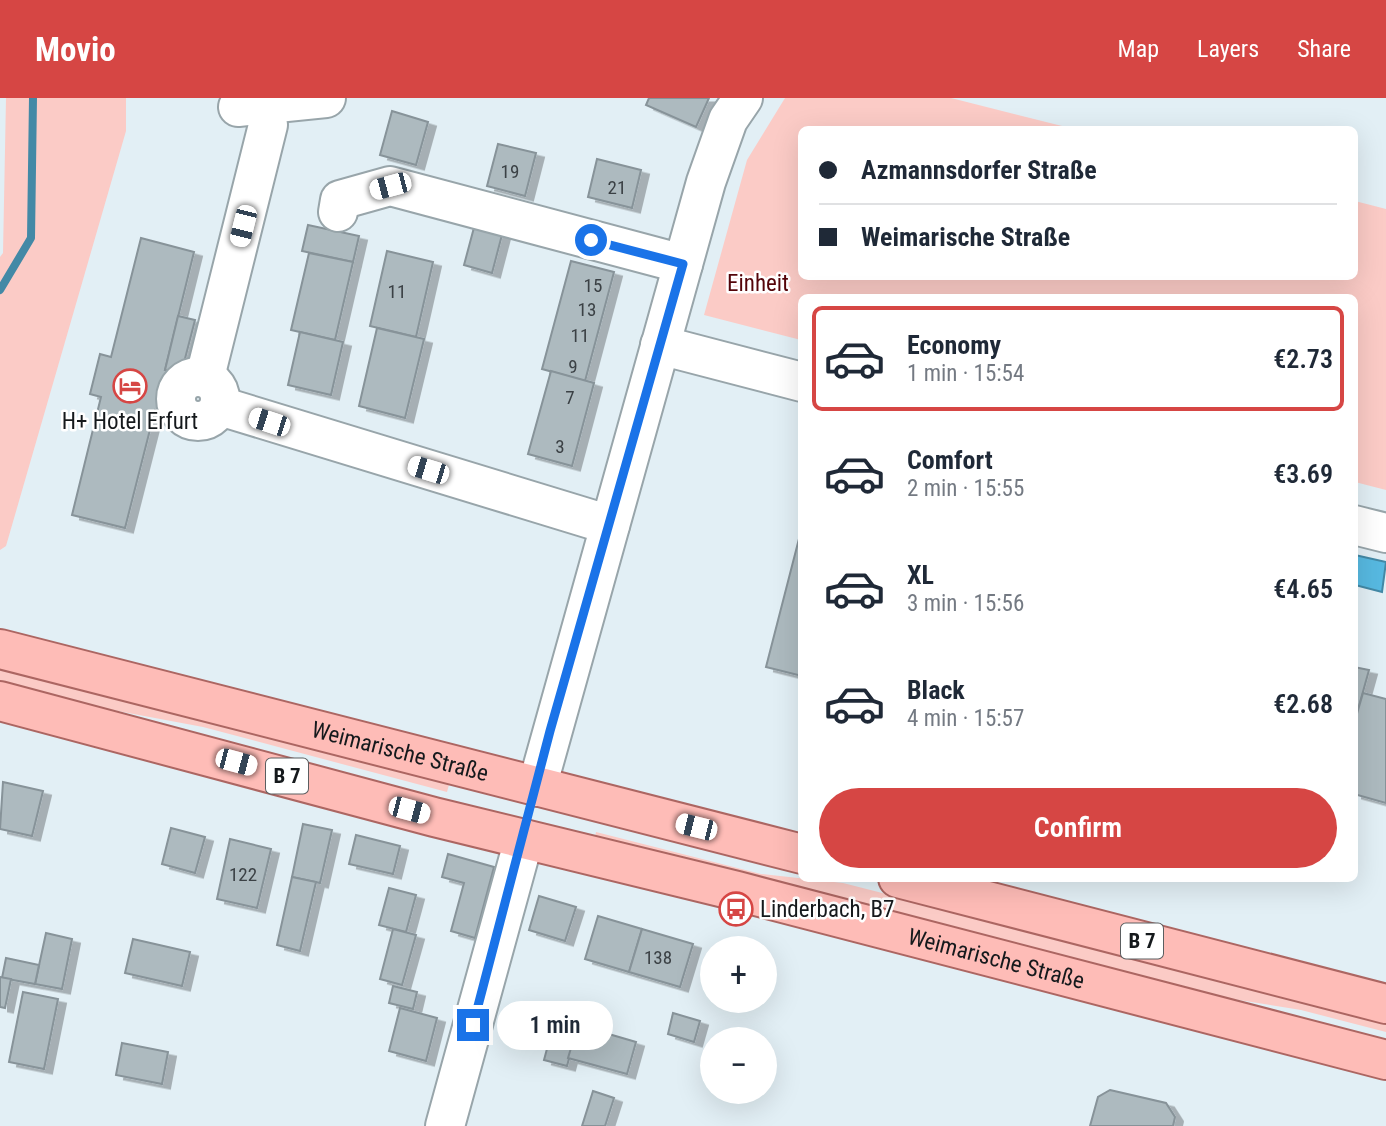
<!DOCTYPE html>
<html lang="en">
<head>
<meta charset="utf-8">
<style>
	:root { --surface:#fff; --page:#f2f2f3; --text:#1f2937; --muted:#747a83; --line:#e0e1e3; --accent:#d64644 }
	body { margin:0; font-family:"Roboto Condensed",sans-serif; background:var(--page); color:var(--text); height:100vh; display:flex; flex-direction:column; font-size:26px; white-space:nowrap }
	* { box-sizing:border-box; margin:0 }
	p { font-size:23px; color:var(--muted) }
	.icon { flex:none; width:38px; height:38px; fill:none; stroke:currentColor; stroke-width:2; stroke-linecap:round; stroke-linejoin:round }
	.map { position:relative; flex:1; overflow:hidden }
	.panel { position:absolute; left:798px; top:196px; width:560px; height:588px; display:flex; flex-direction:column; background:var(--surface); border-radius:10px; box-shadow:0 7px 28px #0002 }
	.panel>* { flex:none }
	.banner { position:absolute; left:798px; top:28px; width:560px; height:154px; border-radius:10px; box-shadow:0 7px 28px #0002; display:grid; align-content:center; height:154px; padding:0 21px; background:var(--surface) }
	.tools { position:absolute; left:700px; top:838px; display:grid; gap:14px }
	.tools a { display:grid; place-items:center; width:77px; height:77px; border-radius:50%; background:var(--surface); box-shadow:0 7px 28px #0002; font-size:35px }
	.end { position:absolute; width:32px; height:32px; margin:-16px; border:9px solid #1a73e8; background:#fff; box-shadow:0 0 0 4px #fff }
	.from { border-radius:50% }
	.bubble { position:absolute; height:49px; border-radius:24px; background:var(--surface); box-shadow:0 7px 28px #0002; font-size:23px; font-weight:600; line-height:49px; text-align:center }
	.car { position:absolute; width:21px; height:42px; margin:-21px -10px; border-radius:9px; box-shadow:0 0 5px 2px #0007; background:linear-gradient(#fff 24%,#345 0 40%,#fff 0 76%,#345 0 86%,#fff 0) }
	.banner b { display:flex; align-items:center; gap:24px; height:66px; font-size:26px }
	.banner b+b { border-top:2px solid var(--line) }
	.banner i { width:18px; height:18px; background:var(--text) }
	ul { padding:12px 0 0; list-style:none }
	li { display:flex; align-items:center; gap:21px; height:105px; margin:0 14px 10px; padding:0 7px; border:4px solid transparent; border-radius:10px }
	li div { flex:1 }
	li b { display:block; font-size:26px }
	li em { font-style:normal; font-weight:600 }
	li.current { border-color:var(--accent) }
	li>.icon { width:63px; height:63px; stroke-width:1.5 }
	.action { display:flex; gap:14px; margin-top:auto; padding:14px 21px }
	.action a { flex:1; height:80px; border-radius:42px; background:var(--accent); color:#fff; font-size:28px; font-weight:600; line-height:80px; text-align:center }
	header { display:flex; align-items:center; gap:42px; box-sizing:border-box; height:98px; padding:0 35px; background:var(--accent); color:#fff }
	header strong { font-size:33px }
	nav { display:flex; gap:38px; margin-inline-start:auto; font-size:24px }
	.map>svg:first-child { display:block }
</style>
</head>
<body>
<header>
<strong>Movio</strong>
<nav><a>Map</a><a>Layers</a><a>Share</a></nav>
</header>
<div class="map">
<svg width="1386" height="1028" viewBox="0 0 1386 1028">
	<defs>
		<filter id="shadow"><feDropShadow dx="8" dy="4.5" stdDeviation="0" flood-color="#0004"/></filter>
	</defs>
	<rect width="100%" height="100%" fill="#e2eff5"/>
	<g fill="#fbcbc6">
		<path d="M6,0h120v33l-120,415 -6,4v-293l3,-4z"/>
		<path d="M785,0h166l123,31 -272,1v146h552l1,-75 31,8v281l-31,-8 -1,-184h-552l-1,42 -97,-25 43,-155z"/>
		<path d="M0,568l450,115 -3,11 -244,-65 -203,-38z"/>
		<path d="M596,734l165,42 82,9 543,138v11l-85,-22 -125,-20 -582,-148z"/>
	</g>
	<path fill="#57b9e1" stroke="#4389a6" stroke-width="2" d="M1355,457l31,7 -4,30 -27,-7z"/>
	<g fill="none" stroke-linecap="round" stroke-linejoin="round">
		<path stroke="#4389a6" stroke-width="8" d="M0,192l31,-52 2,-140"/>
	</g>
	<g fill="#adbabf" stroke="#879399" stroke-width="2" filter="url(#shadow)">
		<path d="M649,0h60l-13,29 -50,-22z"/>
		<path d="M392,13l36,11 -12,43 -36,-10z"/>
		<path d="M498,46l38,9 -11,43 -38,-10z"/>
		<path d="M597,61l44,11 -9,38 -44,-11z"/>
		<path d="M476,122l28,7 -12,46 -28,-8z"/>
		<path d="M308,127l51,11 -6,26 -51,-11z"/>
		<path d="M141,140l53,14 -29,118 8,2 -10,40 -8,-2 -30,118 -53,-13 29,-118 -11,-3 10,-40 11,3z"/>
		<path d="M387,153l46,11 -17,75 -46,-11z"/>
		<path d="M309,155l44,9 -18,78 -44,-10z"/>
		<path d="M571,163l43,11 -29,109 -43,-12z"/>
		<path d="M178,218l17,4 -14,54 -16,-4z"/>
		<path d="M377,230l47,11 -19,79 -46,-12z"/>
		<path d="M300,234l43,10 -12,53 -43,-10z"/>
		<path d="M551,273l43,12 -22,83 -44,-12z"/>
		<path d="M802,429v149l-36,-9z"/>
		<path d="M1354,569l15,3 -15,54z"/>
		<path d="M1363,595l23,6v104l-32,-9v-70z"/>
		<path d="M3,684l40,9 -11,45 -32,-7z"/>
		<path d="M303,726l29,6 -12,53 -28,-6z"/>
		<path d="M171,730l34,9 -10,36 -33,-9z"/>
		<path d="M356,737l44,11 -7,28 -44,-10z"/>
		<path d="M230,741l41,10 -14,59 -40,-9z"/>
		<path d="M448,756l46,13 -19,71 -24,-7 13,-48 -22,-6z"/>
		<path d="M292,779l24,5 -16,69 -23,-6z"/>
		<path d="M389,790l27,7 -10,37 -27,-7z"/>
		<path d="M539,798l37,11 -11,34 -36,-11z"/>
		<path d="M598,818l44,13 -13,43 -44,-13z"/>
		<path d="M393,831l23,6 -14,50 -22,-6z"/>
		<path d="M642,831l51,15 -13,43 -51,-15z"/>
		<path d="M46,835l26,6 -10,50 -27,-5z"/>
		<path d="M133,841l57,13 -8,34 -57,-13z"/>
		<path d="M6,860l33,7 -4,19 -33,-6z"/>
		<path d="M0,879l11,2 -6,29 -5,-1z"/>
		<path d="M393,888l24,6 -4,17 -24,-6z"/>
		<path d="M23,894l35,7 -14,70 -35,-7z"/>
		<path d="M400,910l37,10 -11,43 -37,-10z"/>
		<path d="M673,915l27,8 -6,21 -26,-8z"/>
		<path d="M555,921l23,6 -11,41 -23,-6z"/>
		<path d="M578,927l58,17 -9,32 -59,-16z"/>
		<path d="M122,945l46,9 -6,32 -46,-9z"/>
		<path d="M1110,992l56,13 9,14 -2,9h-83l8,-29z"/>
		<path d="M593,993l21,7 -9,28h-23z"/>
	</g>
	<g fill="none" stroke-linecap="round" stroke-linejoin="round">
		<defs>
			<g id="minor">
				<path d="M238,9l88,-9"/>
				<path d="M338,114l2,-12 50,-14 293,78"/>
				<path d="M660,247l142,37"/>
				<circle cx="198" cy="301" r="22"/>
				<path d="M205,279l63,-252"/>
				<path d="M220,308l390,119"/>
				<path d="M1354,427l32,8"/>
				<path d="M537,689l169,-605 22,-62 15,-22"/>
				<path d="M445,1028l79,-287"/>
			</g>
			<g id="major">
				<path id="s1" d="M0,551l802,205"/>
				<path id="s2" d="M0,603l434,116 303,74 649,169"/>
				<path d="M898,780l488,126"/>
			</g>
		</defs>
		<use href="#minor" stroke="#98a5aa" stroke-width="42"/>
		<use href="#major" stroke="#ac6662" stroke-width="42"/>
		<use href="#minor" stroke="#fff" stroke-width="38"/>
		<use href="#major" stroke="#febcb7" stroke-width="38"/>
	</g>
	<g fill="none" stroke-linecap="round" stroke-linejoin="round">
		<path stroke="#1a73e8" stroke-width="9" d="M473,927l77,-294 133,-467 -92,-24"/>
	</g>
	<defs>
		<symbol id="hotel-ring" viewBox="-11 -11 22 22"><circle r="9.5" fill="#fff" stroke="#d64644" stroke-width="1.5"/><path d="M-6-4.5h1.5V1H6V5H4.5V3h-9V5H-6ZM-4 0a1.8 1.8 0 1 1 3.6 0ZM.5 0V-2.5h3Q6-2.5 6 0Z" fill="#d64644"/></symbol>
		<symbol id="bus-ring" viewBox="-11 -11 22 22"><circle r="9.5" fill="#fff" stroke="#d64644" stroke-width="1.5"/><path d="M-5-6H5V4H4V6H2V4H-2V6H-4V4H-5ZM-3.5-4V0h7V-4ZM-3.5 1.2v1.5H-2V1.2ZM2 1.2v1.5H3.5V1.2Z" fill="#d64644"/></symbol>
	</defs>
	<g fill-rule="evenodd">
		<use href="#hotel-ring" x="111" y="269" width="38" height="38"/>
		<use href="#bus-ring" x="717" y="792" width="38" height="38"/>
	</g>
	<g text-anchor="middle" stroke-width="5" stroke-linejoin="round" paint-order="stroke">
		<g font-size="19" fill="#3b4145">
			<text x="510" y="80">19</text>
			<text x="617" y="96">21</text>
			<text x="593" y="194">15</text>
			<text x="397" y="200">11</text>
			<text x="587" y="218">13</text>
			<text x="580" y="244">11</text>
			<text x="573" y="275">9</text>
			<text x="570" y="306">7</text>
			<text x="560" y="355">3</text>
			<text x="243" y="783">122</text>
			<text x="658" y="866">138</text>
		</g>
		<g fill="#fff" stroke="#5b5e60" stroke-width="2">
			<rect x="266" y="660.5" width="42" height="35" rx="5"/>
			<rect x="1121" y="825.5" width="42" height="35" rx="5"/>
		</g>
		<g font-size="21" font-weight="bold" fill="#15191c">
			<text x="287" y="685">B 7</text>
			<text x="1142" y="850">B 7</text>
		</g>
		<g font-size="23" fill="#540409" stroke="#fff">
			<text x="758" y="193">Einheit</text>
		</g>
		<g font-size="23" fill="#15191c" stroke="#fff">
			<text x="130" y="331">H+ Hotel Erfurt</text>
			<text x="760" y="819" text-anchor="start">Linderbach, B7</text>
		</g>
		<g font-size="23" fill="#15191c" stroke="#fff">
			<text dy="8" stroke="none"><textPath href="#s1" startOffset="413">Weimarische Straße</textPath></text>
			<text dy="8" stroke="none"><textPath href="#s2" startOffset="1029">Weimarische Straße</textPath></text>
		</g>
	</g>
</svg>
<div class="tools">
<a>+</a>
<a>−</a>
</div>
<i class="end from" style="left:591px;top:142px"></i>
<i class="end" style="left:473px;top:927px"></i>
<div class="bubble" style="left:497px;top:903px;width:116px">1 min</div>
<i class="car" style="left:390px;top:88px;rotate:255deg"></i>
<i class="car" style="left:243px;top:128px;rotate:194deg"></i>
<i class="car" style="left:269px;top:324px;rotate:288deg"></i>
<i class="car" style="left:428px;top:372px;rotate:287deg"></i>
<i class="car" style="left:236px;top:664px;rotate:105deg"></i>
<i class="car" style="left:409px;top:712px;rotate:105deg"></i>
<i class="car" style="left:696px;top:729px;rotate:284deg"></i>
<div class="banner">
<b><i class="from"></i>Azmannsdorfer Straße</b>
<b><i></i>Weimarische Straße</b>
</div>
<section class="panel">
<ul>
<li class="current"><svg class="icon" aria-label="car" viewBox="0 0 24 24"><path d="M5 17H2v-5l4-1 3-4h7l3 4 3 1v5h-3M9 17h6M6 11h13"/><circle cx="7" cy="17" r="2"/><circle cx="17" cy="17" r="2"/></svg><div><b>Economy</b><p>1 min · 15:54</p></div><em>€2.73</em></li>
<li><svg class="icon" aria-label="car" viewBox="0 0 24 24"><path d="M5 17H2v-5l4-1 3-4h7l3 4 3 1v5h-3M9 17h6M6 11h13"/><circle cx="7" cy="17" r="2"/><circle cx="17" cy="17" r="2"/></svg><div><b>Comfort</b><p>2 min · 15:55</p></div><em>€3.69</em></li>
<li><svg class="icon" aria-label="car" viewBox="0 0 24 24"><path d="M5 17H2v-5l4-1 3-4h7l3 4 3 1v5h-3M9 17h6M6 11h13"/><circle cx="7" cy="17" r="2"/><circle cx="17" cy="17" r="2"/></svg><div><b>XL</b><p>3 min · 15:56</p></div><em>€4.65</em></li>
<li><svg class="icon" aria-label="car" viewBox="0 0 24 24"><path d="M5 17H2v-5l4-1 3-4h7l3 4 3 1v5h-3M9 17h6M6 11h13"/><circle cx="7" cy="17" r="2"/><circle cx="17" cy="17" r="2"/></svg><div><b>Black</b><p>4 min · 15:57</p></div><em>€2.68</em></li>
</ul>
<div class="action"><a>Confirm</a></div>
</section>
</div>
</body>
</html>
